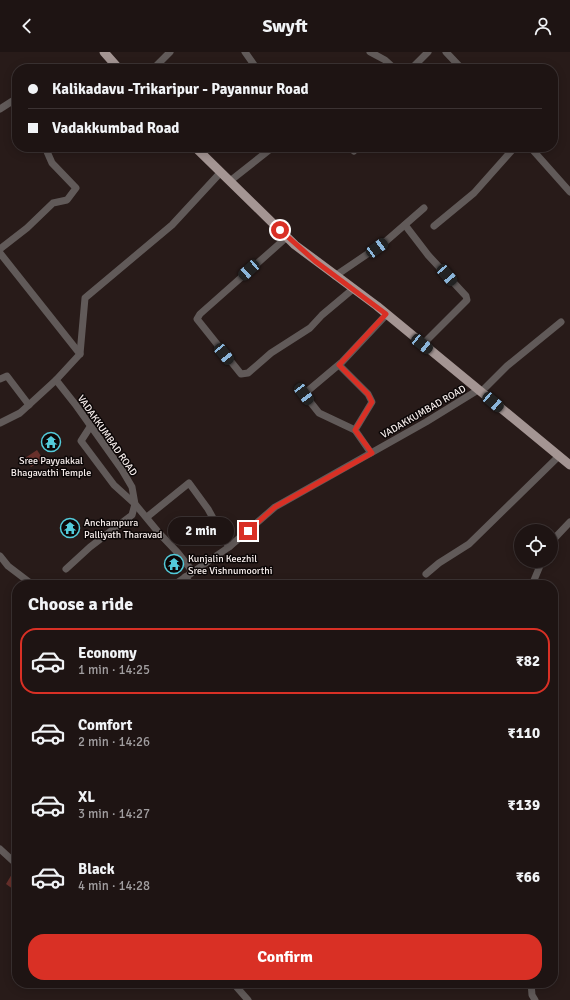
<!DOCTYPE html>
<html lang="en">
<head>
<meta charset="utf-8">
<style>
	:root { --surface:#1e1413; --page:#2b2121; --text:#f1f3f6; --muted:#a19ea0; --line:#3c3333; --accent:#d93025 }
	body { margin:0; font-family:Signika,sans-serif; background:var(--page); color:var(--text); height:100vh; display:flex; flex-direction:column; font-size:15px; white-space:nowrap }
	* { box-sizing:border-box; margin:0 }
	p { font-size:13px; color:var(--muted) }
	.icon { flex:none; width:22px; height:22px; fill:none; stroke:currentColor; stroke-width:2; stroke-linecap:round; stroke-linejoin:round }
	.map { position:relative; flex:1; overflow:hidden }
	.details { position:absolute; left:12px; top:528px; width:546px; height:408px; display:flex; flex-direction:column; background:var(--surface); border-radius:16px; box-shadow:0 2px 10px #0003,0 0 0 1px var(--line) }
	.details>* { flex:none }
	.top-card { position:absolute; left:12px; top:12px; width:546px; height:88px; border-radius:16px; box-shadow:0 2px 10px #0003,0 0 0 1px var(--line); display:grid; align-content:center; height:88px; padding:0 16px; background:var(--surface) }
	.buttons { position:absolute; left:514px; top:472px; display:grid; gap:8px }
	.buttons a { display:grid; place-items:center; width:44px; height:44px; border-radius:50%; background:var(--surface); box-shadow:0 2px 10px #0003,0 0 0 1px var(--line); font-size:20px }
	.end { position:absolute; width:18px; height:18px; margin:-9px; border:5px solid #d93025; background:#fff; box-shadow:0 0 0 2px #fff }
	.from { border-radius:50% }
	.bubble { position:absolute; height:28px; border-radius:14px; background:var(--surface); box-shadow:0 2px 10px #0003,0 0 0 1px var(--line); font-size:13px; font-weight:700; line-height:28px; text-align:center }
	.car { position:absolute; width:12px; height:24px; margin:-12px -6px; border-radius:5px; box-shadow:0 0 3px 1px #0007; background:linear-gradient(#222 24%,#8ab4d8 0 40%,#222 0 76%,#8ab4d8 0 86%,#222 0) }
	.top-card b { display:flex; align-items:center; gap:14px; height:38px; font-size:15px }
	.top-card b+b { border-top:1px solid var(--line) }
	.top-card i { width:10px; height:10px; background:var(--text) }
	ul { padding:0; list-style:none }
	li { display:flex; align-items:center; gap:12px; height:66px; margin:0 8px 6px; padding:0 8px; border:2px solid transparent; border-radius:16px }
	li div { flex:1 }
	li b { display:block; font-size:15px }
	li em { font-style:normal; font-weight:700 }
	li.selected { border-color:var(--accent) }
	li>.icon { width:36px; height:36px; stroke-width:1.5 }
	h2 { padding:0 16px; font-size:18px; line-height:48px }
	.action { display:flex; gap:8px; margin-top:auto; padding:8px 16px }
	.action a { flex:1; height:46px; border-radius:16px; background:var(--accent); color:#fff; font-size:16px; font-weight:700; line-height:46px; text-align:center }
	header { display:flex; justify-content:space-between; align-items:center; height:52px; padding:0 16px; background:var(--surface); font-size:18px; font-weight:700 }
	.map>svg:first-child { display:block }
</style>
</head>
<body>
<header><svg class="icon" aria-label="back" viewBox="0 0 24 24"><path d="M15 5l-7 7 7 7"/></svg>Swyft<svg class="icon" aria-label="person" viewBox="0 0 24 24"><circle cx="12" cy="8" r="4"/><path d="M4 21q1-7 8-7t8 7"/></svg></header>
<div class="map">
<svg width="570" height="948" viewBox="0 0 570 948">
	<rect width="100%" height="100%" fill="#281b19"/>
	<g fill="#68302b">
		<path d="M37,398l6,9 -12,8 -6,-9z"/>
		<path d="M15,820l2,1v19l-11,-8 6,-10z"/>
	</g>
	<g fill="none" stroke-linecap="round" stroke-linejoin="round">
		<g stroke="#615a59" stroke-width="7">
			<path d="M245,0l12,17"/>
			<path d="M370,0l15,8 10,9"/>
			<path d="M446,0l16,17"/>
			<path d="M153,17l17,-17"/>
			<path d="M411,17l17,-17"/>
			<path d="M0,57l14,-9 3,4"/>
			<path d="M530,95l40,45"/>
			<path d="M354,99l2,-4"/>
			<path d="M230,129l43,-34"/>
			<path d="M405,173l23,30 38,41 1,4 -44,44"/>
			<path d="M434,174l40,-33 41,-46"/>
			<path d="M287,185l-87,77 -3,5 44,55 7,-1 23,-20 39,-25 12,-13 31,-26"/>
			<path d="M0,197l27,-21 26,-25 14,-3 9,-12 -24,-25 -7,-16"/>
			<path d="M0,201l80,101 -24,26 19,24 47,66 10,17 3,17 24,29 19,20 15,19 36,-25 46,-40 151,-85 52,-32"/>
			<path d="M335,224l50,-34 39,-34"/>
			<path d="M80,302l5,-56 87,-73 49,-53"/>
			<path d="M339,313l29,29 4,8 -17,28 16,23"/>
			<path d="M0,327l7,-3 22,29"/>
			<path d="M481,340l26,-26 54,-44"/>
			<path d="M0,371l20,-10 36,-33"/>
			<path d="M355,378l-36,-17 -15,-19 38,-32 44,-47"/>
			<path d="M147,465l42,-34 19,26 21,38"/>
			<path d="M551,490l19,-20"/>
			<path d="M0,504l8,10 25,19"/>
			<path d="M66,517l24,-22 42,-32 3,-11 -21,-19 -33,-44 9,-14"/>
			<path d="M426,522l13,-11 30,-19 90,-88"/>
			<path d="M185,525l7,8"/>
			<path d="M174,533l19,-13"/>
			<path d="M532,533l10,-24"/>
			<path d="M0,797l13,12 4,-2"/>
			<path d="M233,931l15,17"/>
			<path d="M531,931l1,12 3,5"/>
		</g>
		<g stroke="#a49593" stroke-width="9">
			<path d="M104,0l15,17"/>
			<path d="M195,95l100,98 82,61 193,159"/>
		</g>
	</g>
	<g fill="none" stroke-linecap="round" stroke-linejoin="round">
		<path stroke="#d93025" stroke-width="5" d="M248,479l27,-24 97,-54 -17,-23 17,-28 -4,-8 -29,-29 47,-51 -71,-53 -35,-31"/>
	</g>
	<defs>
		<symbol id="temple-ring" viewBox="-11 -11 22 22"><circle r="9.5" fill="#0c0707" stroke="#53cbda" stroke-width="1.5"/><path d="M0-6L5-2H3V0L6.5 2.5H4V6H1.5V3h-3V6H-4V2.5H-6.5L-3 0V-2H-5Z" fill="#53cbda"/></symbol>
	</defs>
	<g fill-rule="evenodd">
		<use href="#temple-ring" x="40" y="379" width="22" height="22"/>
		<use href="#temple-ring" x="59" y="465" width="22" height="22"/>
		<use href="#temple-ring" x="163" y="501" width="22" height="22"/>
	</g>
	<g text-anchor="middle" stroke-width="3" stroke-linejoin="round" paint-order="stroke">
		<g font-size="10" fill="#f7eeec" stroke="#0c0707">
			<text transform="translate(423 359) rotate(-30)" y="4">VADAKKUMBAD ROAD</text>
			<text transform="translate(108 383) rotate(55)" y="4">VADAKKUMBAD ROAD</text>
		</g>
		<g font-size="10" fill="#f7eeec" stroke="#0c0707" text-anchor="start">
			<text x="51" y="412" text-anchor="middle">Sree Payyakkal<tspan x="51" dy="12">Bhagavathi Temple</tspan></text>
			<text x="84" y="474">Anchampura<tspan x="84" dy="12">Palliyath Tharavad</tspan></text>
			<text x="188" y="510">Kunjalin Keezhil<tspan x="188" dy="12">Sree Vishnumoorthi</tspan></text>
		</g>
	</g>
</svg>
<div class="buttons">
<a><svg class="icon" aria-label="locate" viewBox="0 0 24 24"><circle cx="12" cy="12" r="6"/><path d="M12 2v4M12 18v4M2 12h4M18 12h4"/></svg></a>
</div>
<i class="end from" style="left:280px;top:178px"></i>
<i class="end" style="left:248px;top:479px"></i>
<div class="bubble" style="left:168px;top:465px;width:66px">2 min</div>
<i class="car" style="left:377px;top:196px;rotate:54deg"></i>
<i class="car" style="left:249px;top:218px;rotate:228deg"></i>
<i class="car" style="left:447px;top:223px;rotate:139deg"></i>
<i class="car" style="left:422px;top:292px;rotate:129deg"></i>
<i class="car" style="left:224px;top:302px;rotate:141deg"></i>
<i class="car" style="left:304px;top:342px;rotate:143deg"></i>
<i class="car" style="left:493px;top:350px;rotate:131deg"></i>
<div class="top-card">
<b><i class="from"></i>Kalikadavu -Trikaripur - Payannur Road</b>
<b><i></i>Vadakkumbad Road</b>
</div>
<section class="details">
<h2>Choose a ride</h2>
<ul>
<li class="selected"><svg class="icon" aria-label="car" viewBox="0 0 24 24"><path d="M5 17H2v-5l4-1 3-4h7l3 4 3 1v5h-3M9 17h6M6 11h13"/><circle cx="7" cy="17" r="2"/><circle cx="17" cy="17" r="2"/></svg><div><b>Economy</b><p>1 min · 14:25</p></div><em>₹82</em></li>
<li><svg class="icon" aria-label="car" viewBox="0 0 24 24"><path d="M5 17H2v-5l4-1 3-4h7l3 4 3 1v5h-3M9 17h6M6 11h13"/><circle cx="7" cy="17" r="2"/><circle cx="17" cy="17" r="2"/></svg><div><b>Comfort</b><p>2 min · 14:26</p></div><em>₹110</em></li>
<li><svg class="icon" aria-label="car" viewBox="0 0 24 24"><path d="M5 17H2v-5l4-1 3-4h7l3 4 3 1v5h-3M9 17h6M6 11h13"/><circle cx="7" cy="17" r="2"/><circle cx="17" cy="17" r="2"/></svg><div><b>XL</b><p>3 min · 14:27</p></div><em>₹139</em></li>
<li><svg class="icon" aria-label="car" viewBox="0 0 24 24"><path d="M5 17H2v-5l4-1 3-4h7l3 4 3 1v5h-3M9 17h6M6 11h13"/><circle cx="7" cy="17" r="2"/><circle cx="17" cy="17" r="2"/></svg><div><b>Black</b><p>4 min · 14:28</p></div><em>₹66</em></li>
</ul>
<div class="action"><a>Confirm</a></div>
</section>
</div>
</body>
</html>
